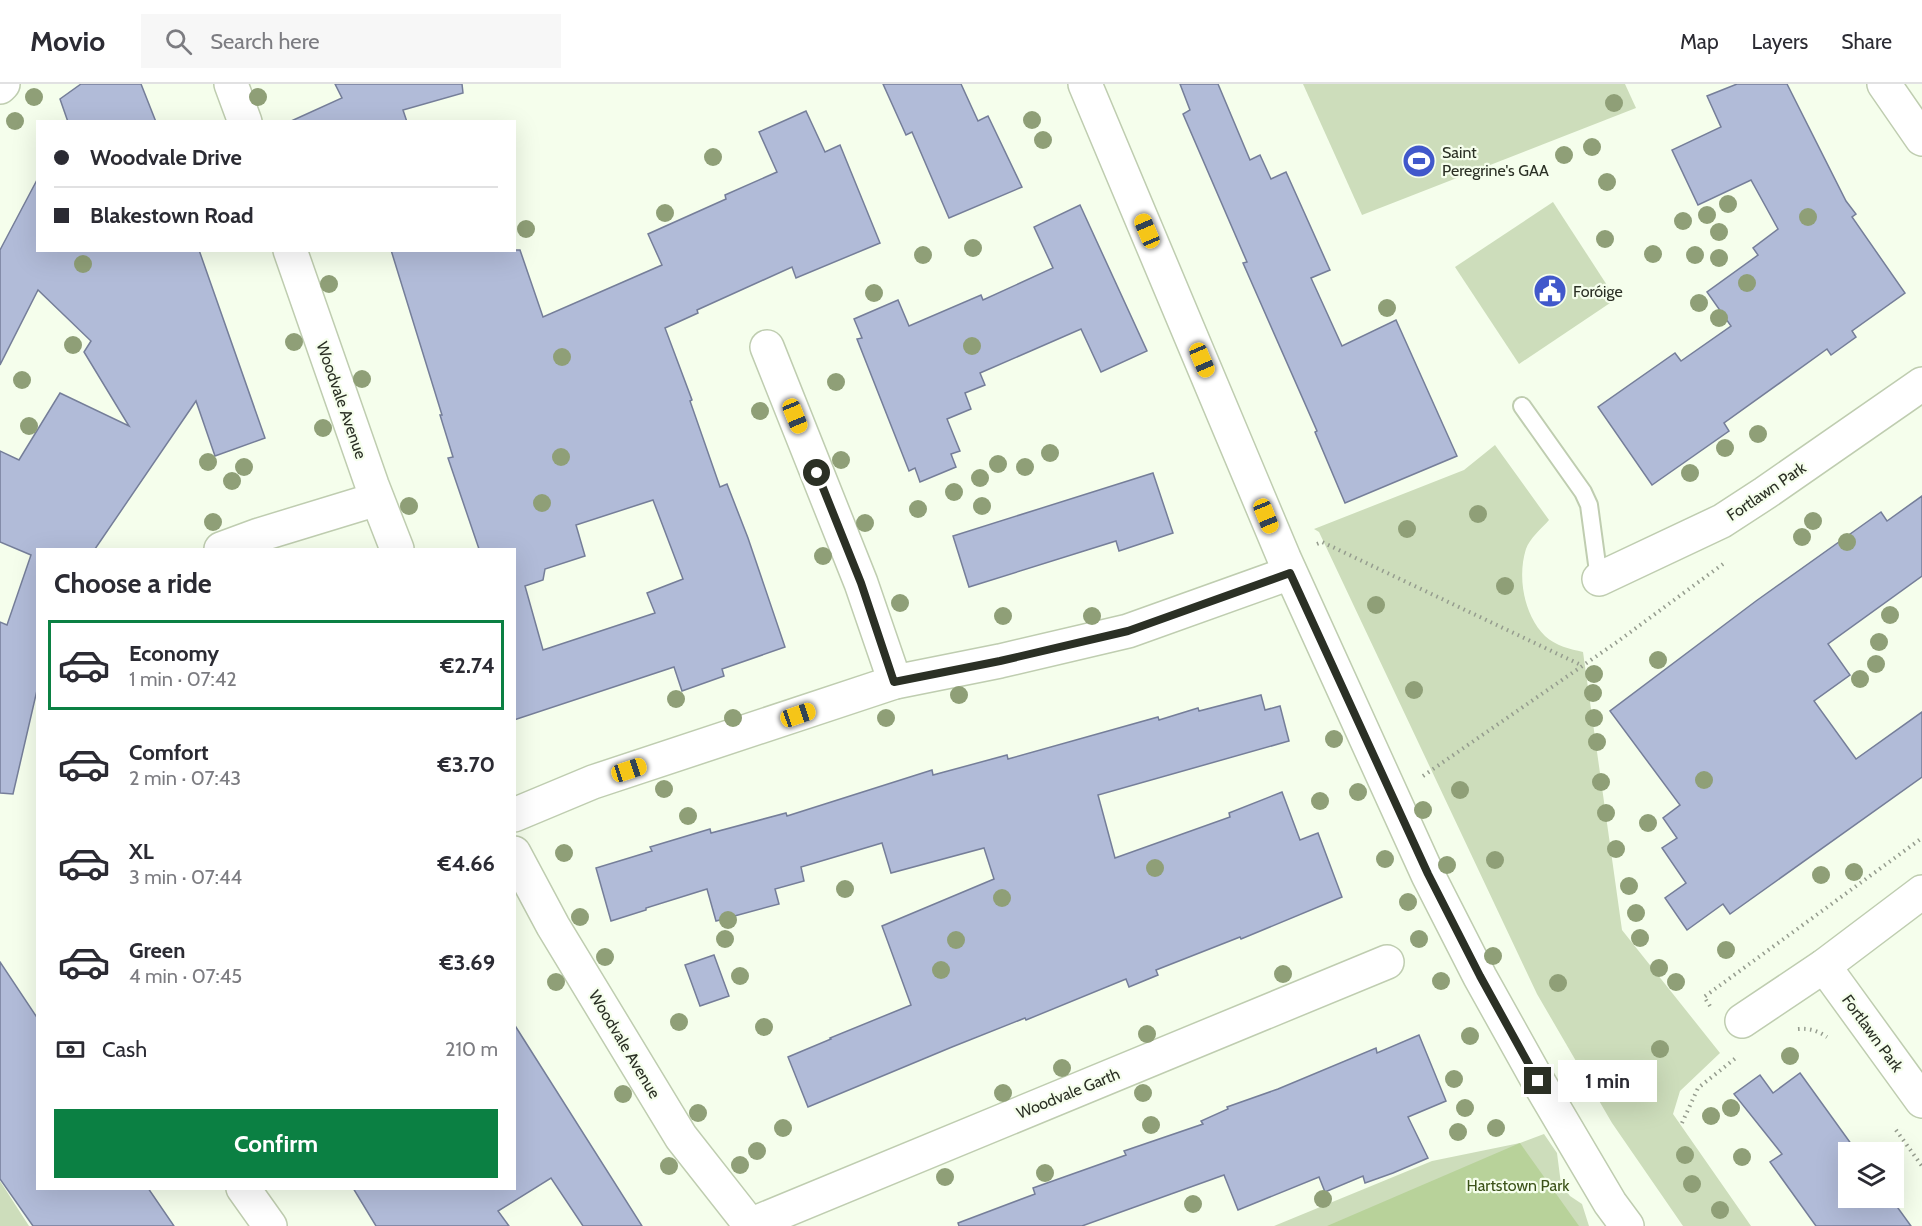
<!DOCTYPE html>
<html lang="en">
<head>
<meta charset="utf-8">
<style>
	:root { --surface:#fff; --page:#f7f7f7; --text:#2b2b33; --muted:#7c7c81; --line:#e1e1e2; --accent:#0b8043 }
	body { margin:0; font-family:Cabin,sans-serif; background:var(--page); color:var(--text); height:100vh; display:flex; flex-direction:column; font-size:22px; white-space:nowrap }
	* { box-sizing:border-box; margin:0 }
	p { font-size:20px; color:var(--muted) }
	.icon { flex:none; width:33px; height:33px; fill:none; stroke:currentColor; stroke-width:2; stroke-linecap:round; stroke-linejoin:round }
	.map { position:relative; flex:1; overflow:hidden }
	.panel { position:absolute; left:36px; top:464px; width:480px; height:642px; display:flex; flex-direction:column; background:var(--surface); border-radius:0px; box-shadow:0 6px 24px #0002 }
	.panel>* { flex:none }
	.hud { position:absolute; left:36px; top:36px; width:480px; height:132px; border-radius:0px; box-shadow:0 6px 24px #0002; display:grid; align-content:center; height:132px; padding:0 18px; background:var(--surface) }
	.fabs { position:absolute; left:1838px; top:1058px; display:grid; gap:12px }
	.fabs a { display:grid; place-items:center; width:66px; height:66px; border-radius:0px; background:var(--surface); box-shadow:0 6px 24px #0002; font-size:30px }
	.end { position:absolute; width:27px; height:27px; margin:-14px; border:8px solid #2b3025; background:#fff; box-shadow:0 0 0 3px #fff }
	.from { border-radius:50% }
	.bubble { position:absolute; height:42px; border-radius:0px; background:var(--surface); box-shadow:0 6px 24px #0002; font-size:20px; font-weight:800; line-height:42px; text-align:center }
	.car { position:absolute; width:18px; height:36px; margin:-18px -9px; border-radius:8px; box-shadow:0 0 4px 2px #0007; background:linear-gradient(#f5c518 24%,#345 0 40%,#f5c518 0 76%,#345 0 86%,#f5c518 0) }
	.hud b { display:flex; align-items:center; gap:21px; height:57px; font-size:22px }
	.hud b+b { border-top:2px solid var(--line) }
	.hud i { width:15px; height:15px; background:var(--text) }
	ul { padding:0; list-style:none }
	li { display:flex; align-items:center; gap:18px; height:90px; margin:0 12px 9px; padding:0 6px; border:3px solid transparent; border-radius:0px }
	li div { flex:1 }
	li b { display:block; font-size:22px }
	li em { font-style:normal; font-weight:800 }
	li.selected { border-color:var(--accent) }
	li>.icon { width:54px; height:54px; stroke-width:1.5 }
	h2 { padding:0 18px; font-size:27px; line-height:72px }
	.pay { display:flex; align-items:center; gap:15px; height:66px; padding:0 18px; font-size:22px }
	.pay p { margin-inline-start:auto }
	.cta { display:flex; gap:12px; margin-top:auto; padding:12px 18px }
	.cta a { flex:1; height:69px; border-radius:0px; background:var(--accent); color:#fff; font-size:24px; font-weight:800; line-height:69px; text-align:center }
	header { display:flex; align-items:center; gap:36px; box-sizing:border-box; height:84px; padding:0 30px; background:var(--surface); border-bottom:2px solid var(--line) }
	header strong { font-size:28px }
	nav { display:flex; gap:33px; margin-inline-start:auto; font-size:21px }
	.search { width:420px; height:54px; background:var(--page); display:flex; align-items:center; gap:15px; box-sizing:border-box; padding:0 21px; border-radius:0px; color:var(--muted); font-size:22px }
	.map>svg:first-child { display:block }
</style>
</head>
<body>
<header>
<strong>Movio</strong>
<div class="search"><svg class="icon" aria-label="search" viewBox="0 0 24 24"><circle cx="10" cy="10" r="6"/><path d="M15 15l6 6"/></svg>Search here</div>
<nav><a>Map</a><a>Layers</a><a>Share</a></nav>
</header>
<div class="map">
<svg width="1922" height="1142" viewBox="0 0 1922 1142">
	<rect width="100%" height="100%" fill="#f5feec"/>
	<g fill="#cdddbb">
		<path d="M1303,0h322l11,24 -274,107z"/>
		<path d="M1553,118l63,97 -97,65 -64,-97z"/>
		<path d="M1495,361l54,75c-7,8 -20,19 -23,29 -9,28 -2,66 19,87 11,10 25,13 38,16l39,278 98,123 -40,38 -7,23 78,112h-68l-71,-103 -75,-129 -218,-462 -5,-3 150,-59z"/>
		<path d="M1544,1050l13,19 4,31 9,12 12,8 7,22h-315l158,-65 88,-18z"/>
		<path d="M0,1097l29,45h-29z"/>
	</g>
	<path fill="#b8d29a" d="M1520,1059l59,83h-252z"/>
	<g fill="#b1bbd8" stroke="#757e99" stroke-width="1.5" fill-rule="evenodd">
		<path d="M81,0h60l15,38h-88l-8,-23z"/>
		<path d="M335,0h127l1,9 -60,17 4,12h-118l53,-24z"/>
		<path d="M883,0h78l17,37 10,-5 34,71 -73,31 -37,-86 -6,3z"/>
		<path d="M1180,0h38l32,76 10,-5 11,24 15,-7 44,98 -19,8 31,68 54,-26 61,136 -112,47 -30,-71 2,-1 -74,-168 4,-1 -64,-148 7,-4z"/>
		<path d="M1737,0h50l59,117 10,13 -4,3 53,76 -53,38 4,6 -25,18 -4,-6 -103,74 5,8 -77,54 -54,-78 77,-54 6,8 50,-35 -24,-34 51,-37 -5,-7 25,-19 -27,-49 -53,25 -26,-55 49,-23 -14,-31z"/>
		<path d="M806,27l19,41 15,-7 40,98 -84,35 -4,-11 -95,43 1,3 -33,15 27,72 -2,1 30,86 7,-3 21,54 37,109 -63,22 2,7 -42,15 -8,-24 -160,53v-171h-35l-31,-91 5,-1 -13,-42h2l-51,-165h129l23,67 119,-52 -14,-31 78,-35 -1,-4 52,-23 -18,-40zM653,416l30,79 -36,14 8,20 -112,37 -18,-64 18,-6 2,-11 40,-13 -9,-31z"/>
		<path d="M38,94v72h161l66,188 -50,18 -19,-55 -101,148h-57v137l-25,108 -13,-1v-171l7,3 24,-70 -31,-13v-91l19,9 41,-67 69,33 -45,-74 7,-11 -53,-51 -38,75v-115z"/>
		<path d="M1080,121l67,146 -46,21 -20,-43 -101,44 5,12 -20,8 6,16 -24,10 13,32 -9,3 5,13 -36,15 -5,-14 -6,3 -52,-132 5,-1 -8,-19 44,-19 11,26 72,-31 2,5 70,-32 -19,-41z"/>
		<path d="M1153,389l20,60 -54,18 -3,-10 -147,46 -16,-51z"/>
		<path d="M1922,412v80l-94,68 22,31 -36,26 42,58 66,-47v65l-192,137 -7,-10 -36,26 -22,-32 21,-15 -24,-35 15,-10 -14,-20 17,-13 -70,-94 146,-110 125,-89 6,9z"/>
		<path d="M1261,611l4,15 15,-4 9,35 -191,54 17,63 115,-41 -1,-4 53,-21 18,48 18,-7 24,64 -101,42 -1,-2 -84,33 2,5 -29,12 -3,-8 -100,41 -1,-2 -73,29 -144,60 -20,-50 43,-18 -1,-1 81,-33 -29,-79 112,-47 -10,-31 -93,25 -9,-30 -81,24 3,14 -29,8 4,15 -63,17 -9,-32 -61,19v2l-35,11 -15,-53 56,-17 -2,-4 60,-18 1,4 75,-20 1,3 145,-46 1,5 74,-20 1,4 150,-42 1,3 39,-12 1,3z"/>
		<path d="M714,871l15,41 -29,10 -15,-41z"/>
		<path d="M0,878l38,57v169h110l26,38h-141l-33,-47z"/>
		<path d="M514,940l128,202h-59l-32,-48 -53,33 11,15h-133l-23,-38h161z"/>
		<path d="M1419,951l27,66 -38,16 20,41 -35,15 -28,10 -2,-7 -38,16 -6,-15 -81,33 -14,-35 -142,51h-123l-1,-3 77,-29 -2,-6 93,-33 -2,-4 79,-27 -2,-3 27,-12 -1,-2 51,-18 98,-41 1,5z"/>
		<path d="M1800,989l57,79h-9v45h42l21,29h-95l-46,-64 12,-8 -48,-60 26,-19 13,18z"/>
	</g>
	<g fill="none" stroke-linecap="round" stroke-linejoin="round">
		<defs>
			<path id="lane" d="M1522,322l61,86 6,13 10,74"/>
			<g id="street">
				<path d="M231,0l14,38"/>
				<path d="M1884,0l38,55"/>
				<path d="M0,3l3,-3"/>
				<path d="M290,166l82,235 25,64"/>
				<path d="M767,263l94,236 34,99"/>
				<path d="M221,465l38,-14 118,-36"/>
				<path d="M1599,495l123,-58 43,-28 157,-109"/>
				<path d="M514,731l79,-33 302,-100 105,-21 128,-30 162,-58"/>
				<path d="M514,769l39,73 128,211 70,89"/>
				<path d="M1824,882l98,135"/>
				<path d="M1742,937l82,-55 98,-74"/>
				<path d="M243,1104l27,38"/>
				<path d="M750,1141l637,-263"/>
			</g>
			<path id="secondary" d="M1085,0l199,474 144,317 52,102 58,104 72,122 17,23"/>
		</defs>
		<use href="#lane" stroke="#bfcdb0" stroke-width="20"/>
		<use href="#street" stroke="#bfcdb0" stroke-width="36"/>
		<use href="#secondary" stroke="#bfcdb0" stroke-width="36"/>
		<g stroke="#959c8e" stroke-width="4" stroke-dasharray="1.5 4.5" stroke-linecap="butt">
			<path d="M1317,460l5,-2 259,123"/>
			<path d="M1423,692l194,-134 106,-78"/>
			<path d="M1710,922l-6,-9 218,-159"/>
			<path d="M1798,945c12,-1 20,2 29,8"/>
			<path d="M1682,1039l16,-35 39,-31"/>
			<path d="M1896,1046l26,36"/>
		</g>
		<use href="#lane" stroke="#fff" stroke-width="16"/>
		<use href="#street" stroke="#fff" stroke-width="33"/>
		<use href="#secondary" stroke="#fff" stroke-width="33"/>
	</g>
	<g fill="#8f9f77">
		<circle cx="34" cy="13" r="9"/>
		<circle cx="258" cy="13" r="9"/>
		<circle cx="1614" cy="19" r="9"/>
		<circle cx="1032" cy="36" r="9"/>
		<circle cx="15" cy="37" r="9"/>
		<circle cx="1043" cy="56" r="9"/>
		<circle cx="1592" cy="63" r="9"/>
		<circle cx="1564" cy="71" r="9"/>
		<circle cx="713" cy="73" r="9"/>
		<circle cx="1607" cy="98" r="9"/>
		<circle cx="1728" cy="120" r="9"/>
		<circle cx="665" cy="129" r="9"/>
		<circle cx="1707" cy="131" r="9"/>
		<circle cx="1808" cy="133" r="9"/>
		<circle cx="1683" cy="137" r="9"/>
		<circle cx="526" cy="145" r="9"/>
		<circle cx="1719" cy="148" r="9"/>
		<circle cx="1605" cy="155" r="9"/>
		<circle cx="973" cy="164" r="9"/>
		<circle cx="1653" cy="170" r="9"/>
		<circle cx="923" cy="171" r="9"/>
		<circle cx="1695" cy="171" r="9"/>
		<circle cx="1719" cy="174" r="9"/>
		<circle cx="83" cy="180" r="9"/>
		<circle cx="1747" cy="199" r="9"/>
		<circle cx="329" cy="200" r="9"/>
		<circle cx="874" cy="209" r="9"/>
		<circle cx="1699" cy="219" r="9"/>
		<circle cx="1387" cy="224" r="9"/>
		<circle cx="1719" cy="234" r="9"/>
		<circle cx="294" cy="258" r="9"/>
		<circle cx="73" cy="261" r="9"/>
		<circle cx="972" cy="262" r="9"/>
		<circle cx="562" cy="273" r="9"/>
		<circle cx="362" cy="295" r="9"/>
		<circle cx="22" cy="296" r="9"/>
		<circle cx="836" cy="298" r="9"/>
		<circle cx="760" cy="327" r="9"/>
		<circle cx="29" cy="342" r="9"/>
		<circle cx="323" cy="344" r="9"/>
		<circle cx="1758" cy="350" r="9"/>
		<circle cx="1725" cy="364" r="9"/>
		<circle cx="1050" cy="369" r="9"/>
		<circle cx="561" cy="373" r="9"/>
		<circle cx="841" cy="376" r="9"/>
		<circle cx="208" cy="378" r="9"/>
		<circle cx="998" cy="380" r="9"/>
		<circle cx="244" cy="383" r="9"/>
		<circle cx="1025" cy="383" r="9"/>
		<circle cx="1690" cy="389" r="9"/>
		<circle cx="980" cy="394" r="9"/>
		<circle cx="232" cy="397" r="9"/>
		<circle cx="954" cy="408" r="9"/>
		<circle cx="542" cy="419" r="9"/>
		<circle cx="409" cy="422" r="9"/>
		<circle cx="982" cy="422" r="9"/>
		<circle cx="918" cy="425" r="9"/>
		<circle cx="1478" cy="430" r="9"/>
		<circle cx="1813" cy="437" r="9"/>
		<circle cx="213" cy="438" r="9"/>
		<circle cx="865" cy="439" r="9"/>
		<circle cx="1407" cy="445" r="9"/>
		<circle cx="1802" cy="453" r="9"/>
		<circle cx="1847" cy="458" r="9"/>
		<circle cx="823" cy="472" r="9"/>
		<circle cx="1505" cy="502" r="9"/>
		<circle cx="900" cy="519" r="9"/>
		<circle cx="1376" cy="521" r="9"/>
		<circle cx="1890" cy="531" r="9"/>
		<circle cx="1003" cy="532" r="9"/>
		<circle cx="1092" cy="532" r="9"/>
		<circle cx="1879" cy="558" r="9"/>
		<circle cx="1658" cy="576" r="9"/>
		<circle cx="1876" cy="580" r="9"/>
		<circle cx="1594" cy="590" r="9"/>
		<circle cx="1860" cy="595" r="9"/>
		<circle cx="1414" cy="606" r="9"/>
		<circle cx="1593" cy="609" r="9"/>
		<circle cx="959" cy="611" r="9"/>
		<circle cx="676" cy="615" r="9"/>
		<circle cx="733" cy="634" r="9"/>
		<circle cx="886" cy="634" r="9"/>
		<circle cx="1594" cy="634" r="9"/>
		<circle cx="1334" cy="655" r="9"/>
		<circle cx="1597" cy="658" r="9"/>
		<circle cx="1704" cy="696" r="9"/>
		<circle cx="1601" cy="698" r="9"/>
		<circle cx="664" cy="705" r="9"/>
		<circle cx="1460" cy="706" r="9"/>
		<circle cx="1358" cy="708" r="9"/>
		<circle cx="1320" cy="717" r="9"/>
		<circle cx="1423" cy="726" r="9"/>
		<circle cx="1606" cy="729" r="9"/>
		<circle cx="688" cy="732" r="9"/>
		<circle cx="1648" cy="739" r="9"/>
		<circle cx="1616" cy="765" r="9"/>
		<circle cx="564" cy="769" r="9"/>
		<circle cx="1385" cy="775" r="9"/>
		<circle cx="1495" cy="776" r="9"/>
		<circle cx="1447" cy="781" r="9"/>
		<circle cx="1155" cy="784" r="9"/>
		<circle cx="1854" cy="788" r="9"/>
		<circle cx="1821" cy="791" r="9"/>
		<circle cx="1629" cy="802" r="9"/>
		<circle cx="845" cy="805" r="9"/>
		<circle cx="1002" cy="814" r="9"/>
		<circle cx="1408" cy="818" r="9"/>
		<circle cx="1636" cy="829" r="9"/>
		<circle cx="580" cy="833" r="9"/>
		<circle cx="728" cy="836" r="9"/>
		<circle cx="1640" cy="854" r="9"/>
		<circle cx="725" cy="855" r="9"/>
		<circle cx="1419" cy="855" r="9"/>
		<circle cx="956" cy="856" r="9"/>
		<circle cx="1726" cy="866" r="9"/>
		<circle cx="1493" cy="872" r="9"/>
		<circle cx="605" cy="873" r="9"/>
		<circle cx="1659" cy="884" r="9"/>
		<circle cx="941" cy="886" r="9"/>
		<circle cx="1283" cy="890" r="9"/>
		<circle cx="740" cy="892" r="9"/>
		<circle cx="1441" cy="897" r="9"/>
		<circle cx="556" cy="898" r="9"/>
		<circle cx="1676" cy="898" r="9"/>
		<circle cx="1558" cy="899" r="9"/>
		<circle cx="679" cy="938" r="9"/>
		<circle cx="764" cy="943" r="9"/>
		<circle cx="1147" cy="950" r="9"/>
		<circle cx="1470" cy="952" r="9"/>
		<circle cx="1660" cy="965" r="9"/>
		<circle cx="1790" cy="972" r="9"/>
		<circle cx="1062" cy="984" r="9"/>
		<circle cx="1454" cy="995" r="9"/>
		<circle cx="1612" cy="999" r="9"/>
		<circle cx="1003" cy="1009" r="9"/>
		<circle cx="1143" cy="1009" r="9"/>
		<circle cx="623" cy="1010" r="9"/>
		<circle cx="1465" cy="1024" r="9"/>
		<circle cx="1731" cy="1024" r="9"/>
		<circle cx="698" cy="1029" r="9"/>
		<circle cx="1711" cy="1032" r="9"/>
		<circle cx="1151" cy="1041" r="9"/>
		<circle cx="783" cy="1044" r="9"/>
		<circle cx="1496" cy="1044" r="9"/>
		<circle cx="1458" cy="1048" r="9"/>
		<circle cx="757" cy="1067" r="9"/>
		<circle cx="1685" cy="1071" r="9"/>
		<circle cx="1742" cy="1073" r="9"/>
		<circle cx="740" cy="1081" r="9"/>
		<circle cx="669" cy="1082" r="9"/>
		<circle cx="1045" cy="1089" r="9"/>
		<circle cx="945" cy="1093" r="9"/>
		<circle cx="1692" cy="1100" r="9"/>
		<circle cx="1323" cy="1115" r="9"/>
		<circle cx="1193" cy="1120" r="9"/>
		<circle cx="1720" cy="1126" r="9"/>
	</g>
	<g fill="none" stroke-linecap="round" stroke-linejoin="round">
		<path stroke="#2b3025" stroke-width="8" d="M817,389l44,110 33,99 106,-21 128,-30 162,-58 138,301 52,102 58,105"/>
	</g>
	<defs>
		<symbol id="stadium-disc" viewBox="-11 -11 22 22"><circle r="9.5" fill="#4158cb" stroke="#f5feec"/><path d="M0-5a6.5 5 0 1 0 0 10a6.5 5 0 1 0 0-10ZM-3.5-1.8h7v3.6h-7Z" fill="#fff"/></symbol>
		<symbol id="civic-disc" viewBox="-11 -11 22 22"><circle r="9.5" fill="#4158cb" stroke="#f5feec"/><path d="M-.6-6.5H3V-4.5H.6V-3L4-1V1h2V6H-6V1h2V-1L-.6-3ZM-1.2 2.5V6h2.4V2.5Z" fill="#fff"/></symbol>
	</defs>
	<g fill-rule="evenodd">
		<use href="#stadium-disc" x="1400" y="58" width="38" height="38"/>
		<use href="#civic-disc" x="1531" y="188" width="38" height="38"/>
	</g>
	<g text-anchor="middle" stroke-width="4.5" stroke-linejoin="round" paint-order="stroke">
		<g font-size="16" fill="#2b3025" stroke="#f5feec" text-anchor="start">
			<text x="1442" y="74">Saint<tspan x="1442" dy="18">Peregrine's GAA</tspan></text>
			<text x="1573" y="213">Foróige</text>
		</g>
		<g font-size="16" fill="#2b3025" stroke="#f5feec">
			<text transform="translate(342 316) rotate(71)" y="6">Woodvale Avenue</text>
			<text transform="translate(1766 407) rotate(-34)" y="6">Fortlawn Park</text>
			<text transform="translate(1873 949) rotate(54)" y="6">Fortlawn Park</text>
			<text transform="translate(625 960) rotate(59)" y="6">Woodvale Avenue</text>
			<text transform="translate(1068 1009) rotate(-22)" y="6">Woodvale Garth</text>
		</g>
		<g font-size="16" fill="#3b5218" stroke="#f5feec">
			<text x="1518" y="1107">Hartstown Park</text>
		</g>
	</g>
</svg>
<div class="fabs">
<a><svg class="icon" aria-label="layers" viewBox="0 0 24 24"><path d="M12 4l9 5-9 5-9-5zM3 14l9 5 9-5"/></svg></a>
</div>
<i class="end from" style="left:817px;top:389px"></i>
<i class="end" style="left:1538px;top:997px"></i>
<div class="bubble" style="left:1558px;top:976px;width:99px">1 min</div>
<i class="car" style="left:1147px;top:147px;rotate:337deg"></i>
<i class="car" style="left:1202px;top:276px;rotate:157deg"></i>
<i class="car" style="left:795px;top:332px;rotate:158deg"></i>
<i class="car" style="left:1266px;top:432px;rotate:158deg"></i>
<i class="car" style="left:798px;top:631px;rotate:71deg"></i>
<i class="car" style="left:629px;top:686px;rotate:72deg"></i>
<div class="hud">
<b><i class="from"></i>Woodvale Drive</b>
<b><i></i>Blakestown Road</b>
</div>
<section class="panel">
<h2>Choose a ride</h2>
<ul>
<li class="selected"><svg class="icon" aria-label="car" viewBox="0 0 24 24"><path d="M5 17H2v-5l4-1 3-4h7l3 4 3 1v5h-3M9 17h6M6 11h13"/><circle cx="7" cy="17" r="2"/><circle cx="17" cy="17" r="2"/></svg><div><b>Economy</b><p>1 min · 07:42</p></div><em>€2.74</em></li>
<li><svg class="icon" aria-label="car" viewBox="0 0 24 24"><path d="M5 17H2v-5l4-1 3-4h7l3 4 3 1v5h-3M9 17h6M6 11h13"/><circle cx="7" cy="17" r="2"/><circle cx="17" cy="17" r="2"/></svg><div><b>Comfort</b><p>2 min · 07:43</p></div><em>€3.70</em></li>
<li><svg class="icon" aria-label="car" viewBox="0 0 24 24"><path d="M5 17H2v-5l4-1 3-4h7l3 4 3 1v5h-3M9 17h6M6 11h13"/><circle cx="7" cy="17" r="2"/><circle cx="17" cy="17" r="2"/></svg><div><b>XL</b><p>3 min · 07:44</p></div><em>€4.66</em></li>
<li><svg class="icon" aria-label="car" viewBox="0 0 24 24"><path d="M5 17H2v-5l4-1 3-4h7l3 4 3 1v5h-3M9 17h6M6 11h13"/><circle cx="7" cy="17" r="2"/><circle cx="17" cy="17" r="2"/></svg><div><b>Green</b><p>4 min · 07:45</p></div><em>€3.69</em></li>
</ul>
<div class="pay"><svg class="icon" aria-label="cash" viewBox="0 0 24 24"><path d="M3 7h18v10H3z"/><circle cx="12" cy="12" r="2"/></svg>Cash<p>210 m</p></div>
<div class="cta"><a>Confirm</a></div>
</section>
</div>
</body>
</html>
